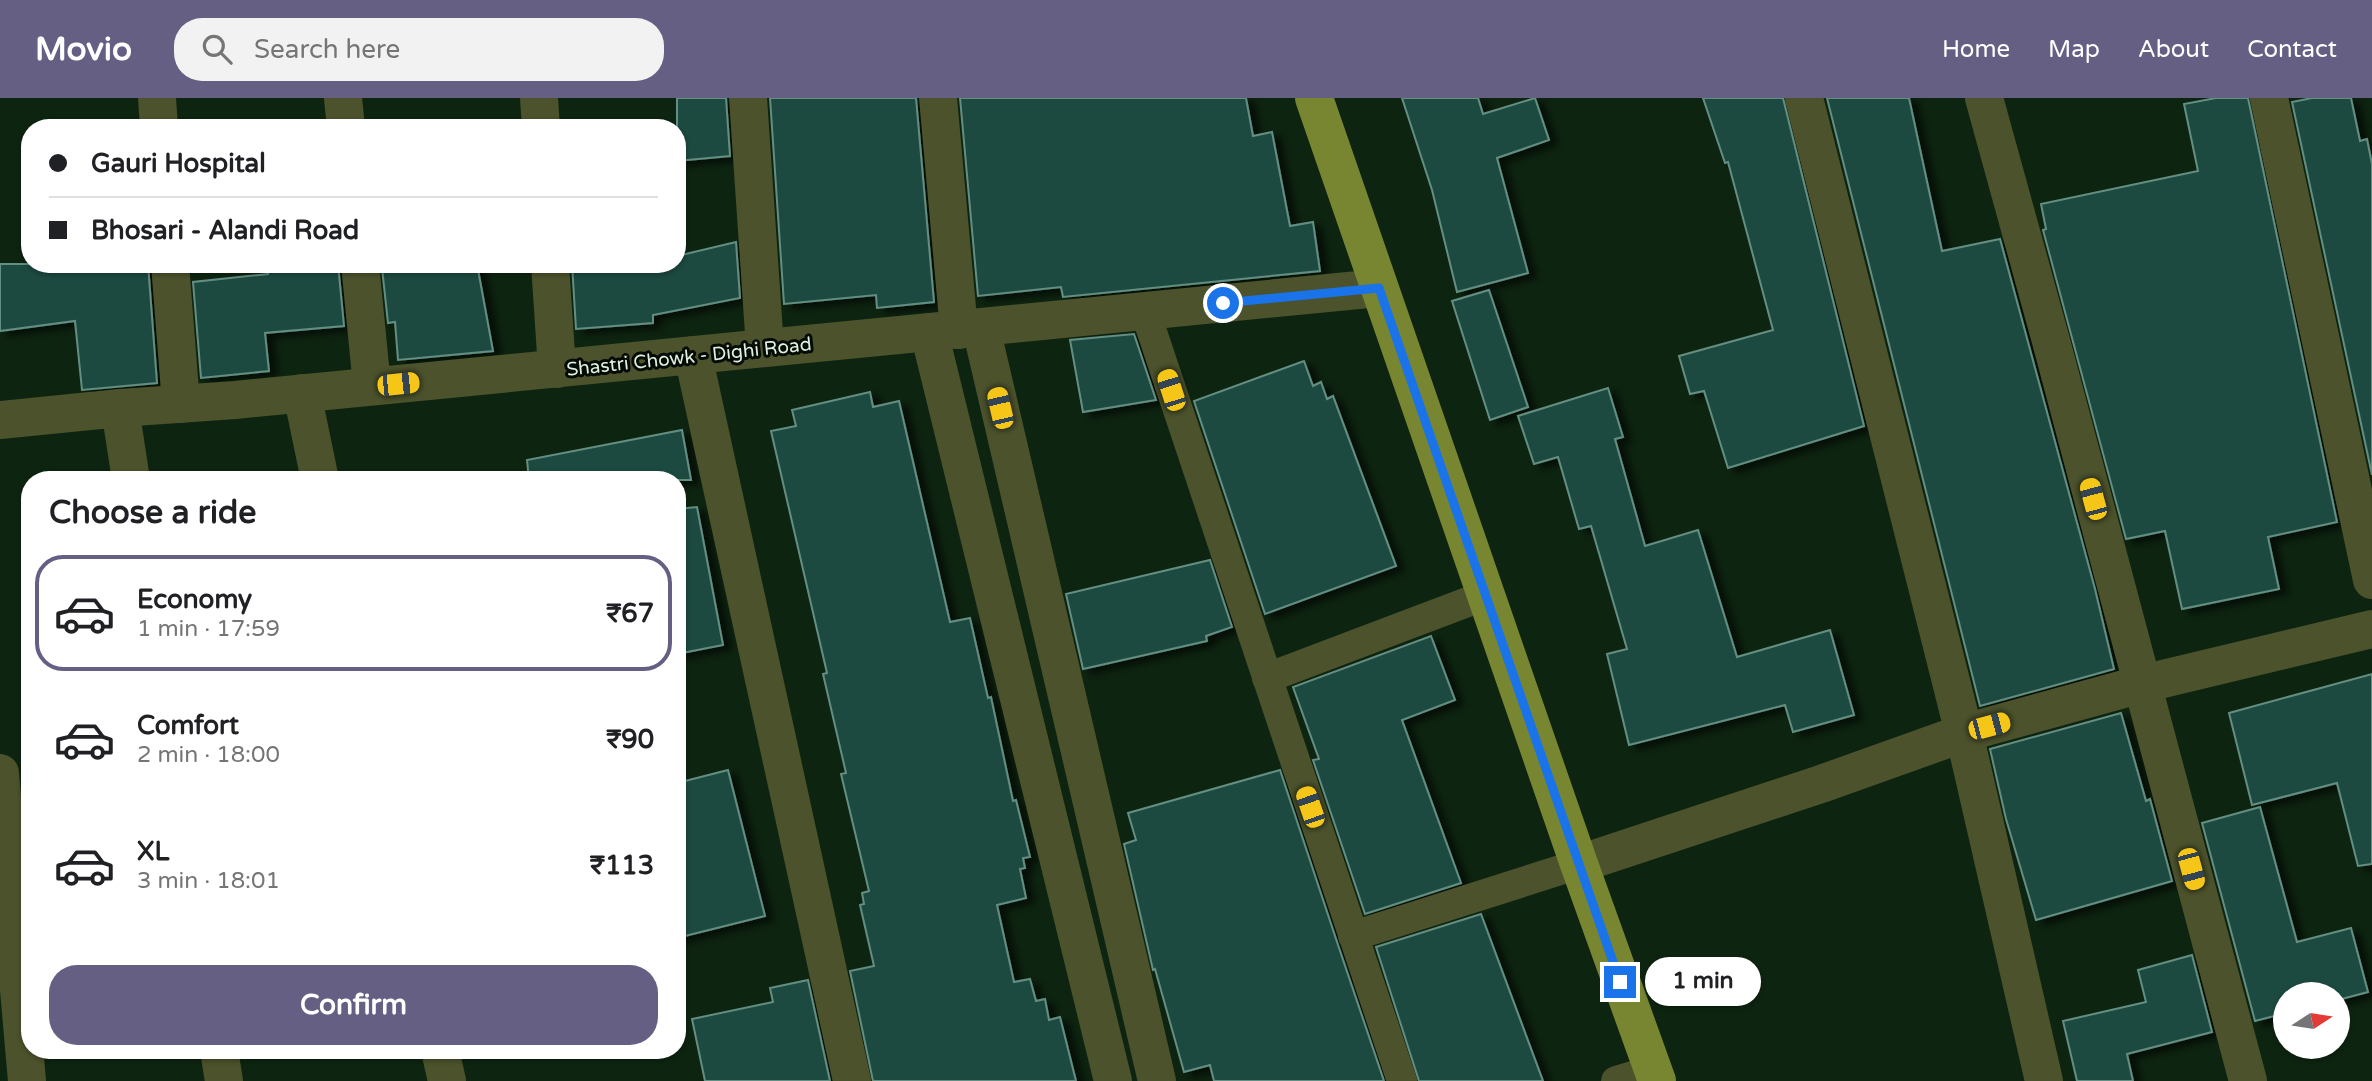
<!DOCTYPE html>
<html lang="en">
<head>
<meta charset="utf-8">
<style>
	:root { --surface:#fff; --page:#f2f2f2; --text:#202124; --muted:#757577; --line:#e0e0e0; --accent:#655f83 }
	body { margin:0; font-family:"Varela Round",sans-serif; background:var(--page); color:var(--text); height:100vh; display:flex; flex-direction:column; font-size:26px; white-space:nowrap }
	* { box-sizing:border-box; margin:0 }
	p { font-size:23px; color:var(--muted) }
	.icon { flex:none; width:38px; height:38px; fill:none; stroke:currentColor; stroke-width:2; stroke-linecap:round; stroke-linejoin:round }
	.map { position:relative; flex:1; overflow:hidden }
	.details { position:absolute; left:21px; top:373px; width:665px; height:588px; display:flex; flex-direction:column; background:var(--surface); border-radius:28px; box-shadow:0 2px 5px #0004 }
	.details>* { flex:none }
	.banner { position:absolute; left:21px; top:21px; width:665px; height:154px; border-radius:28px; box-shadow:0 2px 5px #0004; display:grid; align-content:center; height:154px; padding:0 28px; background:var(--surface) }
	.needle { width:46px; rotate:78deg }
	.controls { position:absolute; left:2273px; top:884px; display:grid; gap:14px }
	.controls a { display:grid; place-items:center; width:77px; height:77px; border-radius:50%; background:var(--surface); box-shadow:0 2px 5px #0004; font-size:35px }
	.end { position:absolute; width:32px; height:32px; margin:-16px; border:9px solid #1a73e8; background:#fff; box-shadow:0 0 0 4px #fff }
	.from { border-radius:50% }
	.bubble { position:absolute; height:49px; border-radius:24px; background:var(--surface); box-shadow:0 2px 5px #0004; font-size:23px; font-weight:700; line-height:49px; text-align:center }
	.car { position:absolute; width:21px; height:42px; margin:-21px -10px; border-radius:9px; box-shadow:0 0 5px 2px #0007; background:linear-gradient(#f5c518 24%,#345 0 40%,#f5c518 0 76%,#345 0 86%,#f5c518 0) }
	.banner b { display:flex; align-items:center; gap:24px; height:66px; font-size:26px }
	.banner b+b { border-top:2px solid var(--line) }
	.banner i { width:18px; height:18px; background:var(--text) }
	ul { padding:0; list-style:none }
	li { display:flex; align-items:center; gap:21px; height:116px; margin:0 14px 10px; padding:0 14px; border:4px solid transparent; border-radius:28px }
	li div { flex:1 }
	li b { display:block; font-size:26px }
	li em { font-style:normal; font-weight:700 }
	li.active { border-color:var(--accent) }
	li>.icon { width:63px; height:63px; stroke-width:1.5 }
	h2 { padding:0 28px; font-size:32px; line-height:84px }
	.primary-button { display:flex; gap:14px; margin-top:auto; padding:14px 28px }
	.primary-button a { flex:1; height:80px; border-radius:28px; background:var(--accent); color:#fff; font-size:28px; font-weight:700; line-height:80px; text-align:center }
	header { display:flex; align-items:center; gap:42px; box-sizing:border-box; height:98px; padding:0 35px; background:var(--accent); color:#fff }
	header strong { font-size:33px }
	nav { display:flex; gap:38px; margin-inline-start:auto; font-size:24px }
	.search { width:490px; height:63px; background:var(--page); display:flex; align-items:center; gap:18px; box-sizing:border-box; padding:0 24px; border-radius:28px; color:var(--muted); font-size:26px }
	.map>svg:first-child { display:block }
</style>
</head>
<body>
<header>
<strong>Movio</strong>
<div class="search"><svg class="icon" aria-label="search" viewBox="0 0 24 24"><circle cx="10" cy="10" r="6"/><path d="M15 15l6 6"/></svg>Search here</div>
<nav><a>Home</a><a>Map</a><a>About</a><a>Contact</a></nav>
</header>
<div class="map">
<svg width="2372" height="983" viewBox="0 0 2372 983">
	<defs>
		<filter id="shadow"><feDropShadow dx="8" dy="4.5" stdDeviation="3.5" flood-color="#0009"/></filter>
	</defs>
	<rect width="100%" height="100%" fill="#0d2410"/>
	<g fill="#1f4a40" stroke="#648e82" stroke-width="2" filter="url(#shadow)">
		<path d="M677,0h49l4,58 -53,5z"/>
		<path d="M770,0h146l18,204 -57,6 -1,-13 -92,9z"/>
		<path d="M960,0h286l7,38 19,-4 18,94 23,-4 7,49 -257,26 -2,-10 -83,9z"/>
		<path d="M1402,0h76l5,16 52,-16 14,42 -52,18 31,115 -71,19 -25,-102z"/>
		<path d="M1703,0h80l81,328 -136,42 -24,-77 -14,3 -11,-38 94,-26 -45,-168 -3,1z"/>
		<path d="M1827,0h82l33,153 58,-12 95,350 19,80 -134,37z"/>
		<path d="M2216,0h32l89,424 -69,15 11,52 -97,20 -17,-78 -39,8 -83,-309 3,-1 -5,-25 157,-33 -14,-67z"/>
		<path d="M2312,0h39l9,43 7,-2 5,25v311l-80,-373z"/>
		<path d="M736,144l4,56 -87,17v8l-77,6 -4,-65h105v-8z"/>
		<path d="M0,166h148l9,119 -75,7 -7,-69 -75,10z"/>
		<path d="M267,166h71l6,62 -79,7 4,38 -68,7 -8,-96 75,-8z"/>
		<path d="M429,166h48l16,87 -95,9 -3,-38 -7,1 -6,-55z"/>
		<path d="M1489,192l39,117 -38,13 -38,-119z"/>
		<path d="M1134,236l22,66 -73,12 -13,-72z"/>
		<path d="M1304,263l9,25 8,-4 6,17 6,-3 63,170 -131,48 -71,-213z"/>
		<path d="M1608,290l15,49 -8,2 30,107 53,-16 39,127 93,-27 24,85 -61,17 -8,-27 -156,40 -22,-91 20,-5 -36,-123 -12,3 -21,-72 -24,7 -16,-48z"/>
		<path d="M870,294l3,15 26,-6 51,221 20,-4 18,80 3,-1 22,104 3,-1 14,57 -7,1 2,10 -5,1 6,29 -29,7 17,77 16,-3 6,22 9,-2 4,21 11,-3 16,64h-203l-23,-110 24,-5 -14,-61 4,-1 -2,-11 7,-2 -28,-117 5,-1 -23,-99 4,-1 -56,-242 25,-5 -4,-16z"/>
		<path d="M682,332l9,50h-162l-2,-20z"/>
		<path d="M697,409l26,138 -46,9v-145z"/>
		<path d="M1210,462l22,67 -26,9 1,5 -124,28 -17,-75z"/>
		<path d="M1431,538l24,64 -53,20 59,163 -96,31 -52,-154 6,-1 -26,-72z"/>
		<path d="M2372,576v190l-14,2 -21,-83 -85,22 -23,-92z"/>
		<path d="M2121,615l25,88 4,-2 22,82 -136,39 -30,-101 -16,-70z"/>
		<path d="M728,672l37,146 -88,22v-155z"/>
		<path d="M1280,672l57,172 47,139h-170l-4,-16 -26,7 -29,-103 -2,1 -29,-126 12,-4 -8,-27z"/>
		<path d="M2260,709l37,135 54,-14 17,64 -30,8v-6h-52v19l-31,8 -53,-198z"/>
		<path d="M1481,816l62,167h-124l-43,-134z"/>
		<path d="M2192,857l20,77 -85,22 6,27h-56l-14,-60 83,-19 -8,-32z"/>
		<path d="M808,882l22,101h-125l-13,-62 81,-17 -3,-14z"/>
	</g>
	<g fill="none" stroke-linecap="round" stroke-linejoin="round">
		<g stroke="#4b522c" stroke-width="30">
			<path d="M1145,213l257,770"/>
			<path d="M1267,580l219,-83"/>
			<path d="M1353,838l226,-72"/>
			<path d="M1616,983l36,-11"/>
		</g>
		<g stroke="#4b522c" stroke-width="38">
			<path d="M157,0l2,30"/>
			<path d="M343,0l3,30"/>
			<path d="M539,0l2,30"/>
			<path d="M748,0l17,250"/>
			<path d="M938,0l21,232"/>
			<path d="M1804,0l160,635 80,348"/>
			<path d="M1984,0l67,243 197,740"/>
			<path d="M2269,0l103,482"/>
			<path d="M170,166l11,140"/>
			<path d="M360,166l12,122"/>
			<path d="M550,166l7,105"/>
			<path d="M981,230l176,753"/>
			<path d="M929,234l184,749"/>
			<path d="M693,257l159,726"/>
			<path d="M302,295l18,87"/>
			<path d="M120,310l11,72"/>
			<path d="M0,675l27,308"/>
			<path d="M1579,766l242,-80 143,-51 178,-49 230,-55"/>
			<path d="M219,952l5,31"/>
			<path d="M440,952l7,31"/>
		</g>
		<path stroke="#4b522c" stroke-width="38" d="M0,322l120,-12 115,-8 1144,-112"/>
		<path stroke="#788531" stroke-width="38" d="M1314,0l265,766 78,217"/>
	</g>
	<g fill="none" stroke-linecap="round" stroke-linejoin="round">
		<path stroke="#1a73e8" stroke-width="9" d="M1223,205l156,-15 241,694"/>
	</g>
	<g text-anchor="middle" stroke-width="6" stroke-linejoin="round" paint-order="stroke">
		<g font-size="19" fill="#e2f0e2" stroke="#030b04">
			<text transform="translate(689 258) rotate(-6)" y="7">Shastri Chowk - Dighi Road</text>
		</g>
	</g>
</svg>
<div class="controls">
<a><svg class="needle" viewBox="-14 -14 28 28"><path d="M0-13l5 13h-10z" fill="#e53935"/><path d="M0 13l5-13h-10z" fill="#757577"/></svg></a>
</div>
<i class="end from" style="left:1223px;top:205px"></i>
<i class="end" style="left:1620px;top:884px"></i>
<div class="bubble" style="left:1645px;top:859px;width:116px">1 min</div>
<i class="car" style="left:398px;top:286px;rotate:84deg"></i>
<i class="car" style="left:1171px;top:292px;rotate:342deg"></i>
<i class="car" style="left:1000px;top:310px;rotate:347deg"></i>
<i class="car" style="left:2093px;top:401px;rotate:345deg"></i>
<i class="car" style="left:1989px;top:628px;rotate:75deg"></i>
<i class="car" style="left:1310px;top:709px;rotate:341deg"></i>
<i class="car" style="left:2191px;top:771px;rotate:165deg"></i>
<div class="banner">
<b><i class="from"></i>Gauri Hospital</b>
<b><i></i>Bhosari - Alandi Road</b>
</div>
<section class="details">
<h2>Choose a ride</h2>
<ul>
<li class="active"><svg class="icon" aria-label="car" viewBox="0 0 24 24"><path d="M5 17H2v-5l4-1 3-4h7l3 4 3 1v5h-3M9 17h6M6 11h13"/><circle cx="7" cy="17" r="2"/><circle cx="17" cy="17" r="2"/></svg><div><b>Economy</b><p>1 min · 17:59</p></div><em>₹67</em></li>
<li><svg class="icon" aria-label="car" viewBox="0 0 24 24"><path d="M5 17H2v-5l4-1 3-4h7l3 4 3 1v5h-3M9 17h6M6 11h13"/><circle cx="7" cy="17" r="2"/><circle cx="17" cy="17" r="2"/></svg><div><b>Comfort</b><p>2 min · 18:00</p></div><em>₹90</em></li>
<li><svg class="icon" aria-label="car" viewBox="0 0 24 24"><path d="M5 17H2v-5l4-1 3-4h7l3 4 3 1v5h-3M9 17h6M6 11h13"/><circle cx="7" cy="17" r="2"/><circle cx="17" cy="17" r="2"/></svg><div><b>XL</b><p>3 min · 18:01</p></div><em>₹113</em></li>
</ul>
<div class="primary-button"><a>Confirm</a></div>
</section>
</div>
</body>
</html>
